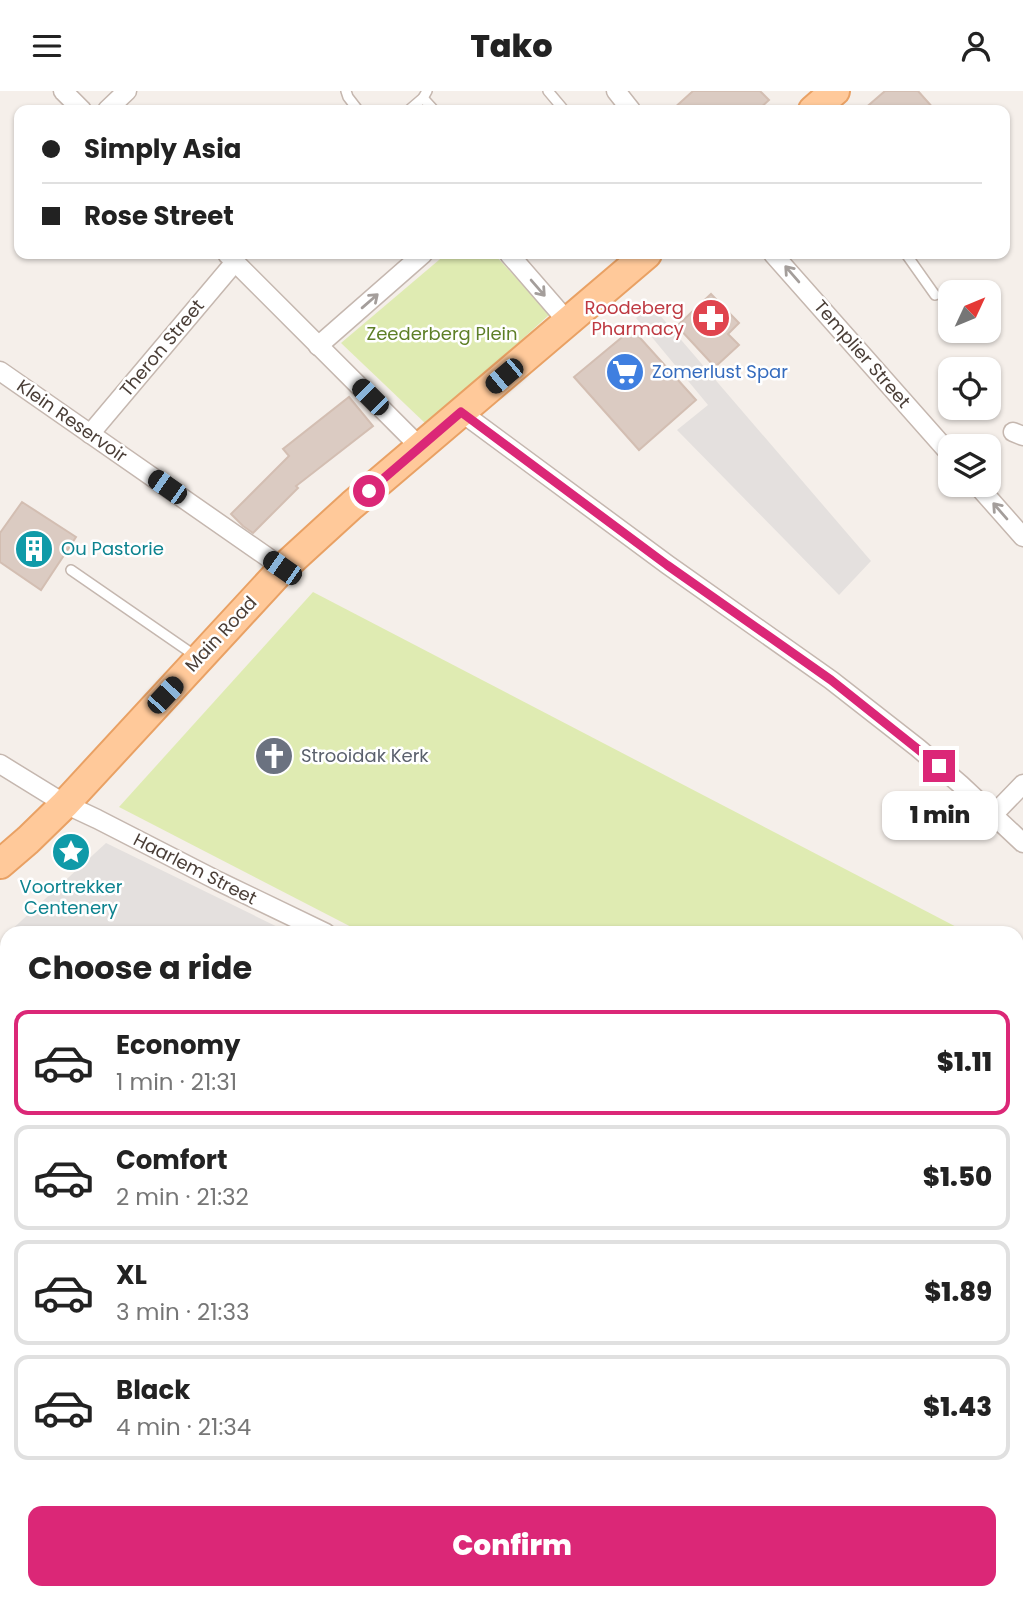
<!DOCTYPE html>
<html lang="en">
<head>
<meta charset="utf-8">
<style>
	:root { --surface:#fff; --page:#f2f2f2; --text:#222; --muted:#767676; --line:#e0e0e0; --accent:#db2777 }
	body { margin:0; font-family:Poppins,sans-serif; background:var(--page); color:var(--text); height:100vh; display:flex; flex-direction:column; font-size:26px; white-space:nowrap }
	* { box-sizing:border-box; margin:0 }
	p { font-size:23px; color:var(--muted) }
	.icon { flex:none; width:38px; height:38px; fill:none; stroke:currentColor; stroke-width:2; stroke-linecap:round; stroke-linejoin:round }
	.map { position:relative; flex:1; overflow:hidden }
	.panel { position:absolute; left:0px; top:835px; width:1024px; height:674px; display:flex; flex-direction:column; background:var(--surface); border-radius:21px 21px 0 0; box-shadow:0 2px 5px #0004 }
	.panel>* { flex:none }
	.banner { position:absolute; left:14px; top:14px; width:996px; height:154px; border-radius:14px; box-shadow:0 2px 5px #0004; display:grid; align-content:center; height:154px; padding:0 28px; background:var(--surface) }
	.needle { width:46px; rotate:46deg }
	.buttons { position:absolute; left:938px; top:189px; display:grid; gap:14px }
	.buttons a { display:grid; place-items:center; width:63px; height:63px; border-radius:14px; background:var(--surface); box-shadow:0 2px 5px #0004; font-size:35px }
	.end { position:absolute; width:32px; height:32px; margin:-16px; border:9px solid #db2777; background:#fff; box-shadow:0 0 0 4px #fff }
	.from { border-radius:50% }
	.bubble { position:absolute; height:49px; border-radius:14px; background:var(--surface); box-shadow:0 2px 5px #0004; font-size:23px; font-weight:800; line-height:49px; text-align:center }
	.car { position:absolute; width:21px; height:42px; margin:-21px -10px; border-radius:9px; box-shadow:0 0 5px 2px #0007; background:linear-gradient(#222 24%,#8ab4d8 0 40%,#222 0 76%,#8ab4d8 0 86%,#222 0) }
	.banner b { display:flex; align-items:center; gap:24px; height:66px; font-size:26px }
	.banner b+b { border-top:2px solid var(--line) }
	.banner i { width:18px; height:18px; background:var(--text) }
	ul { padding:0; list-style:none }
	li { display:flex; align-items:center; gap:21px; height:105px; margin:0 14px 10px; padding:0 14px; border:4px solid var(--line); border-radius:14px }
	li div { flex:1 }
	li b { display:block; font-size:26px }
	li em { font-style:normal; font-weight:800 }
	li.on { border-color:var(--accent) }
	li>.icon { width:63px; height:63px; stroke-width:1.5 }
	h2 { padding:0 28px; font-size:32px; line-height:84px }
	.cta { display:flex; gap:14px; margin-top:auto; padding:14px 28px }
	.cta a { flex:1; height:80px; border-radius:14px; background:var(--accent); color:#fff; font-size:28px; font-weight:800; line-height:80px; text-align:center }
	header { display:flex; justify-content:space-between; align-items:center; height:91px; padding:0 28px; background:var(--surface); font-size:32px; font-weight:800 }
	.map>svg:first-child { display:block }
</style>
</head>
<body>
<header><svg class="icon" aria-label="menu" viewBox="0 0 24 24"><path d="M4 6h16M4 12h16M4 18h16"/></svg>Tako<svg class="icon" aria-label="person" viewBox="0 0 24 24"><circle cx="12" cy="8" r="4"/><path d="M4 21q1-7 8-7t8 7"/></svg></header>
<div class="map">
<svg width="1023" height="1508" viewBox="0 0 1023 1508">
	<rect width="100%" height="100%" fill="#f5efea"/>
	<path fill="#efe1d3" d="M89,1502h300l6,6h-311z"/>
	<g fill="#dfebb2">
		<path d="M446,163h48l56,60 -123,111 -86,-82z"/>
		<path d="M313,501l655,341h-605l-244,-126z"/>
		<path d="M1017,867l6,4v133l-6,7z"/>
		<path d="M113,1502h60l-4,6h-60z"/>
		<path d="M177,1502h59l-4,6h-60z"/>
	</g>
	<g fill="#e4e0de">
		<path d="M652,215l219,255 -32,34 -162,-165 31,-25 -72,-87z"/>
		<path d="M106,752l184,90h-282z"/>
	</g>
	<g fill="#dbcbc2" stroke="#d3beb2" stroke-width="2">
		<path d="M693,0h67l9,9 -11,10h-86z"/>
		<path d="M885,0h33l17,19h-72z"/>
		<path d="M711,203l28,29 -11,11 11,11 -24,22 -38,-41z"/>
		<path d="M632,238l64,71 -57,50 -65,-73z"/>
		<path d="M349,306l24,29 -77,60 2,2 -45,45 -10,-7 -12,-12 58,-58 -6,-7z"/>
		<path d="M22,411l54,35 -35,53 -41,-28v-29z"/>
	</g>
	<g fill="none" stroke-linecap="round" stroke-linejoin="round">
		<defs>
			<g id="service">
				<path d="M346,0l2,6 10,13"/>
				<path d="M548,0l16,19"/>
				<path d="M423,7l11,12"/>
				<path d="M409,19l14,-12 4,-7"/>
				<path d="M906,163l29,41"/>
				<path d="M71,479l126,87"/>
				<path d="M90,1508l5,-6"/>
			</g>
			<g id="minor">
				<path d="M63,0l19,19"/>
				<path d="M616,0l15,19"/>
				<path d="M107,19l20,-19"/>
				<path d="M227,163l194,194"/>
				<path d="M509,163l59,68"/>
				<path d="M773,163l177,200"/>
				<path d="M318,255l105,-92"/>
				<path d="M0,280l283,197"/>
				<path d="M461,321l207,153 163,115 87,68 42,36 63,59"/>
				<path d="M1013,341l10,4"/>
				<path d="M90,343l145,-172"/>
				<path d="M977,394l46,52"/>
				<path d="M0,673l65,40 32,15 121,62 108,52"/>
				<path d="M993,724l30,-31"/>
				<path d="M0,890l7,5"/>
				<path d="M1017,1039l6,-7"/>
				<path d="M1017,1334l6,-7"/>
				<path d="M1017,1374l6,6"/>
				<path d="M0,1380l7,5"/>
				<path d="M810,1502l7,6"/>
				<path d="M0,1503l7,-9"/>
				<path d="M649,1508l7,-6"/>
			</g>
			<g id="primary">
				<path d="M813,19l22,-19"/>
				<path d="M0,773l28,-24 37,-36 218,-236 69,-63 295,-251"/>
			</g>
		</defs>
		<use href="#service" stroke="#c5b7af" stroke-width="12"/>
		<use href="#minor" stroke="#c5b7af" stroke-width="21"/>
		<use href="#primary" stroke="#e9a164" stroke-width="32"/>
		<use href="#service" stroke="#fff" stroke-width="9"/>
		<use href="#minor" stroke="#fff" stroke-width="18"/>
		<use href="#primary" stroke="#ffc99a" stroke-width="28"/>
	</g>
	<defs><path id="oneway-shaft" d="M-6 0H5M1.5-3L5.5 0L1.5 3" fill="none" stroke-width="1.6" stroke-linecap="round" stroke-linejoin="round" transform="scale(1.75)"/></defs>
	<g stroke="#a49e9b">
		<use href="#oneway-shaft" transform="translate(792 183) rotate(-131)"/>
		<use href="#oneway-shaft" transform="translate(538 197) rotate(49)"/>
		<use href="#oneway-shaft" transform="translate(370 210) rotate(-41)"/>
		<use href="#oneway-shaft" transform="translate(1000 420) rotate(-131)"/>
	</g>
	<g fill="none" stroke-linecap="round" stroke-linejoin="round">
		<path stroke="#db2777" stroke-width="9" d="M369,400l92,-79 206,153 164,115 108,86"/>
	</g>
	<defs>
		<symbol id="pharmacy-disc" viewBox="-11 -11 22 22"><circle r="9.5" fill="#e0444e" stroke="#fff"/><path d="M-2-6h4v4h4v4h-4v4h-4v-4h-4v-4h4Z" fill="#fff"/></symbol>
		<symbol id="supermarket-disc" viewBox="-11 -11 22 22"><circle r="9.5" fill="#3f7fe0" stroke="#fff"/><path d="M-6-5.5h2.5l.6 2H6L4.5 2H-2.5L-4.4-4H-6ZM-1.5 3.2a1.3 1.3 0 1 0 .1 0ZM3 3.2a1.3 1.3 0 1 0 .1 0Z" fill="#fff"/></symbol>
		<symbol id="building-disc" viewBox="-11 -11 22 22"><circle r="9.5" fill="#0f9aa8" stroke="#fff"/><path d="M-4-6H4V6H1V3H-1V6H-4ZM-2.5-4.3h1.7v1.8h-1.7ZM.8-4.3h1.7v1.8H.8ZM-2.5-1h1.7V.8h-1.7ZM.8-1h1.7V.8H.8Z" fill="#fff"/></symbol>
		<symbol id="church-disc" viewBox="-11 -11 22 22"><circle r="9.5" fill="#6b7280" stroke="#fff"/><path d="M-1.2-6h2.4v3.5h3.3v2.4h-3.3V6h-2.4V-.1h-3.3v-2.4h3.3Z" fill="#fff"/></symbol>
		<symbol id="sight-disc" viewBox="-11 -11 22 22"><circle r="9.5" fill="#0f9aa8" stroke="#fff"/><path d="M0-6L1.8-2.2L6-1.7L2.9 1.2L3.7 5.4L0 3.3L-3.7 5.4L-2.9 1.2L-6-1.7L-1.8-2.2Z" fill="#fff"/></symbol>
	</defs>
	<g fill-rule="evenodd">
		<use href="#pharmacy-disc" x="689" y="205" width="44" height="44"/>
		<use href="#supermarket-disc" x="603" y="259" width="44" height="44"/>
		<use href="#building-disc" x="12" y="436" width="44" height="44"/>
		<use href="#church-disc" x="252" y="643" width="44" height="44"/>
		<use href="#sight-disc" x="49" y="739" width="44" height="44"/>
	</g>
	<g text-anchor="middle" stroke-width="5" stroke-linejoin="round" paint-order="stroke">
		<g font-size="18" fill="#be3a42" stroke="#fff" text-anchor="end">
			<text x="684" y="223">Roodeberg<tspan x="684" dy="21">Pharmacy</tspan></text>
		</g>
		<g font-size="18" fill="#5e7f27" stroke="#fff">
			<text x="442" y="249">Zeederberg Plein</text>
		</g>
		<g font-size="18" fill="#4a3e37" stroke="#fff">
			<text transform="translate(162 257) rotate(-50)" y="6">Theron Street</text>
			<text transform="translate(862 263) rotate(49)" y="6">Templier Street</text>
			<text transform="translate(72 330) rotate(35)" y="6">Klein Reservoir</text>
			<text transform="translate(221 543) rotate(-47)" y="6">Main Road</text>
			<text transform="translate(195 778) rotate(27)" y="6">Haarlem Street</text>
		</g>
		<g font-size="18" fill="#366cbe" stroke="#fff" text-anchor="start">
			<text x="652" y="287">Zomerlust Spar</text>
		</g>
		<g font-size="18" fill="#0d838f" stroke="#fff" text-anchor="start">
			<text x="61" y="464">Ou Pastorie</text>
			<text x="71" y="802" text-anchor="middle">Voortrekker<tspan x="71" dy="21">Centenery</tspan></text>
		</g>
		<g font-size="18" fill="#5b616d" stroke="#fff" text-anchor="start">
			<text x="301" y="671">Strooidak Kerk</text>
		</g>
	</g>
</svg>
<div class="buttons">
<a><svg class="needle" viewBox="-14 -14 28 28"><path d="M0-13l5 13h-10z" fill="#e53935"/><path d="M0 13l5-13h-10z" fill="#767676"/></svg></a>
<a><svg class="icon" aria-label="locate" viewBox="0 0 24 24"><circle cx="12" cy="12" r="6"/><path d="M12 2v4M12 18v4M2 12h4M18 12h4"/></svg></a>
<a><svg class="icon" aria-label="layers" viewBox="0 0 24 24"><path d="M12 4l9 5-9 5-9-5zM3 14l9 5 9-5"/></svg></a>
</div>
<i class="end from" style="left:369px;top:400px"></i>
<i class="end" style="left:939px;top:675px"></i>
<div class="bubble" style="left:882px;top:700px;width:116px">1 min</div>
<i class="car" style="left:504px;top:285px;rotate:230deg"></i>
<i class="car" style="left:370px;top:306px;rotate:315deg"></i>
<i class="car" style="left:167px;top:396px;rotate:305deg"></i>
<i class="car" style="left:282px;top:477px;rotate:305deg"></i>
<i class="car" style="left:165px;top:604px;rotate:43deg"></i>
<div class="banner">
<b><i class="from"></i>Simply Asia</b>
<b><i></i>Rose Street</b>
</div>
<section class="panel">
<h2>Choose a ride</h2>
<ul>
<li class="on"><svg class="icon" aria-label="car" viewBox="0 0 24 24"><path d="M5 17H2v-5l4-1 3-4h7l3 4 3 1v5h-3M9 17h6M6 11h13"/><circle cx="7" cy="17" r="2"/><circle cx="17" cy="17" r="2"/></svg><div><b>Economy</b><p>1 min · 21:31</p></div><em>$1.11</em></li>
<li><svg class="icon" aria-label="car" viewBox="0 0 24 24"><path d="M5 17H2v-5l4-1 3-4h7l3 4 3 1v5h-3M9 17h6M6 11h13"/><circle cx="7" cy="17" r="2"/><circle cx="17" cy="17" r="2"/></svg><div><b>Comfort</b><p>2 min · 21:32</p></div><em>$1.50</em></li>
<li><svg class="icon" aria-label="car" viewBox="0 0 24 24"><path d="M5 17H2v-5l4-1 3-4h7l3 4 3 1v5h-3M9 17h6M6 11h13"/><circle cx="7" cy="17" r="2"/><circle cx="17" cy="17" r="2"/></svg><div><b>XL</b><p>3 min · 21:33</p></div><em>$1.89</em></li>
<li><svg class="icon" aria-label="car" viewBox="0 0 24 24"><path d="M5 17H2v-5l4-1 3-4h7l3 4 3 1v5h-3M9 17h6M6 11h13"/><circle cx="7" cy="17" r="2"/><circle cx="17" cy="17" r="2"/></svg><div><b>Black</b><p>4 min · 21:34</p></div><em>$1.43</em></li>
</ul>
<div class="cta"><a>Confirm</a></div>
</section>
</div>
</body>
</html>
